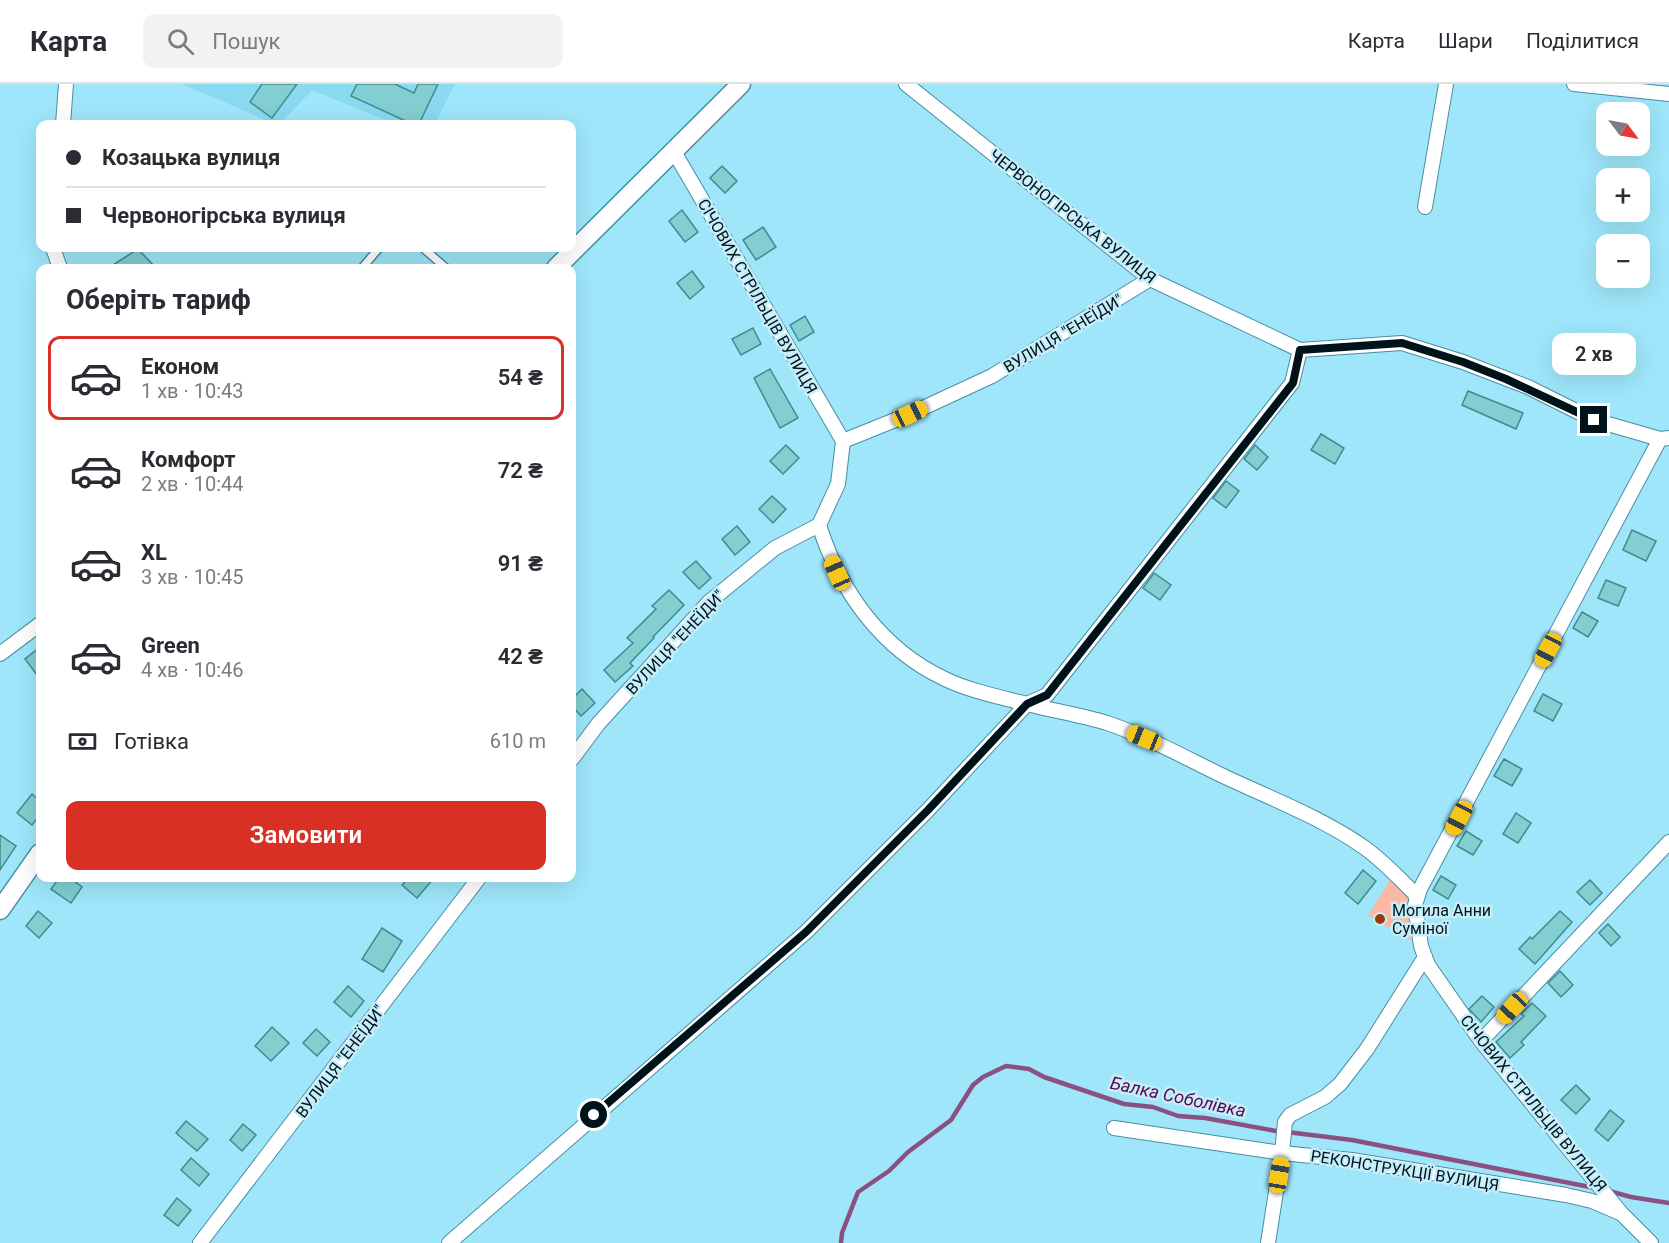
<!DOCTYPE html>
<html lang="uk">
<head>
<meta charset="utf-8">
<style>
	:root { --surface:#fff; --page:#f2f2f3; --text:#2b2b33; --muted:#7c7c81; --line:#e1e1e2; --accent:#d93025 }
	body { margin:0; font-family:Roboto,sans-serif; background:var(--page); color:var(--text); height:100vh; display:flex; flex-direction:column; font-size:22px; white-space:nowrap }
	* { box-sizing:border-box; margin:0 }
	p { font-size:20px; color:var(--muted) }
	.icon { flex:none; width:33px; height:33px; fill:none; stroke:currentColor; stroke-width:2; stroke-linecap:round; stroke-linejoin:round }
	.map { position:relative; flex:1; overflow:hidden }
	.drawer { position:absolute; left:36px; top:180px; width:540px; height:618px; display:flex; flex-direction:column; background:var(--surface); border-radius:12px; box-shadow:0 6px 24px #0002 }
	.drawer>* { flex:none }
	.hud { position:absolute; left:36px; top:36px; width:540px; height:132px; border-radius:12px; box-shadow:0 6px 24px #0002; display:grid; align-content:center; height:132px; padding:0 30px; background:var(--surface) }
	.needle { width:39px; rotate:122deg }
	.buttons { position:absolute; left:1596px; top:18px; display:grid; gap:12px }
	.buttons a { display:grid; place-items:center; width:54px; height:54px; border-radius:12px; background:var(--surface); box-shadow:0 6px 24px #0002; font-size:30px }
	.end { position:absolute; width:27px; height:27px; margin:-14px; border:8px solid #00131b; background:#fff; box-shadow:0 0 0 3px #fff }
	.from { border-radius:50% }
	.bubble { position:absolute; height:42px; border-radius:12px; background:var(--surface); box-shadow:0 6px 24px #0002; font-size:20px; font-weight:600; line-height:42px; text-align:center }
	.car { position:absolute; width:18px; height:36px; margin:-18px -9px; border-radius:8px; box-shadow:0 0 4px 2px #0007; background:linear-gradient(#f5c518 24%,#345 0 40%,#f5c518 0 76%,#345 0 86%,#f5c518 0) }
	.hud b { display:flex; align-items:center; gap:21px; height:57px; font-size:22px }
	.hud b+b { border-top:2px solid var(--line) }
	.hud i { width:15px; height:15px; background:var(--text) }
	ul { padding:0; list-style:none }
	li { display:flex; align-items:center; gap:18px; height:84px; margin:0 12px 9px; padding:0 18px; border:3px solid transparent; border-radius:12px }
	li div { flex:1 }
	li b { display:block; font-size:22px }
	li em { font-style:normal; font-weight:600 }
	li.on { border-color:var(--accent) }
	li>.icon { width:54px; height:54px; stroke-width:1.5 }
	h2 { padding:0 30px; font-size:27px; line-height:72px }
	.pay { display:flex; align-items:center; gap:15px; height:66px; padding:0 30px; font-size:22px }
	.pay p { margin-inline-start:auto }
	.button { display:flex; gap:12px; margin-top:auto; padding:12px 30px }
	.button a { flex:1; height:69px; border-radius:12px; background:var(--accent); color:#fff; font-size:24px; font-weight:600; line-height:69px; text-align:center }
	header { display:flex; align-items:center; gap:36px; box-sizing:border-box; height:84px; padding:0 30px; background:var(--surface); border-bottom:2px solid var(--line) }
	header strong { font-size:28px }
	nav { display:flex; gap:33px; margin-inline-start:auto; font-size:21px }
	.search { width:420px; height:54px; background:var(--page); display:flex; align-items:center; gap:15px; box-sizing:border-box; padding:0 21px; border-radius:12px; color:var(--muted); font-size:22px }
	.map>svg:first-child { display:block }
</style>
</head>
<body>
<header>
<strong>Карта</strong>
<div class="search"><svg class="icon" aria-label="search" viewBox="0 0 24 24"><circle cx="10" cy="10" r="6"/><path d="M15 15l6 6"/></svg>Пошук</div>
<nav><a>Карта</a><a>Шари</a><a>Поділитися</a></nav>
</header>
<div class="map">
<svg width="1669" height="1159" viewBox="0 0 1669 1159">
	<rect width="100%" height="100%" fill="#9fe6fa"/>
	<path fill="#89d9f0" d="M182,0h273l-20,40h-40l-83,-34 -32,34h-5z"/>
	<path fill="#fbb8a3" d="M1391,794c4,5 10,9 14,14 7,9 4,30 9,43l-4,5 -42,-24z"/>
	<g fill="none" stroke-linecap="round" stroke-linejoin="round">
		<g stroke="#8a5180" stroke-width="4.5">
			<path d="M1287,1048l65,8 243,48"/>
			<path d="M1609,1107l22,6 38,6"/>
			<path d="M841,1159l1,-10 16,-41 31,-21 19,-19 43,-32 22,-35 10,-8 23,-11 23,3 15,8 80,27 29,3 25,9 27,2 71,13"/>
		</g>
	</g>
	<g fill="#82ced0" stroke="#3f8c8e" stroke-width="1.5">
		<path d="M262,0h35l-25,34 -22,-16z"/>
		<path d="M357,0h38l19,9 4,-9h20l-19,40h-7l-61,-28z"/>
		<path d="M722,82l15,15 -12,12 -15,-15z"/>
		<path d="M682,126l16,22 -13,10 -16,-21z"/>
		<path d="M763,143l13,20 -20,13 -13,-20z"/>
		<path d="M138,165l18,19h-48z"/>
		<path d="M692,187l12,16 -14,12 -13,-16z"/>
		<path d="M805,232l9,16 -15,9 -9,-16z"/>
		<path d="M753,244l8,16 -20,11 -9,-16z"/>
		<path d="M770,285l28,49 -18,10 -26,-50z"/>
		<path d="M1468,307l55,22 -7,16 -54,-24z"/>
		<path d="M1321,350l23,14 -9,16 -24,-14z"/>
		<path d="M786,361l13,13 -16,16 -13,-13z"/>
		<path d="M1255,361l13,12 -11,13 -13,-11z"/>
		<path d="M1226,397l13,10 -13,17 -13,-10z"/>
		<path d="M772,412l14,13 -13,14 -14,-14z"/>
		<path d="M737,442l13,16 -15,13 -13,-16z"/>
		<path d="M1632,446l24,11 -10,20 -23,-11z"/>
		<path d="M696,477l15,17 -12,11 -16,-17z"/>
		<path d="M1154,489l17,12 -11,15 -17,-12z"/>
		<path d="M1606,496l20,8 -8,18 -20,-8z"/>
		<path d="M669,506l15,15 -31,32 1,1 -24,25 3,3 -18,16 -11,-12 29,-27 -6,-5 29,-29 -4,-3z"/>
		<path d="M1582,528l16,9 -10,16 -15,-9z"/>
		<path d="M40,563v32l-15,-20z"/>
		<path d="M582,605l13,14 -14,13 -9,-10v-7z"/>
		<path d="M1543,610l19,10 -9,17 -19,-10z"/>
		<path d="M1504,675l18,10 -10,17 -18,-10z"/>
		<path d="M32,710l8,7v14l-8,10 -15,-12z"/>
		<path d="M1516,729l15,10 -13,20 -15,-9z"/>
		<path d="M1466,747l16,10 -9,14 -16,-9z"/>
		<path d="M0,751l16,11 -16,24z"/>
		<path d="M1363,786l13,11 -18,23 -13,-11z"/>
		<path d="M1441,792l15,9 -8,14 -15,-9z"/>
		<path d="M59,794h11l12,9 -11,16 -20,-14z"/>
		<path d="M409,794h25l-17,20 -15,-13z"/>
		<path d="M1590,796l12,13 -12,12 -13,-13z"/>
		<path d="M38,827l14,12 -13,15 -13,-12z"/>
		<path d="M1560,827l12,11 -37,42 -16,-15 11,-12 2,2z"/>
		<path d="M1608,840l12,13 -9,9 -12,-13z"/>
		<path d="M382,844l20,13 -19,31 -21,-13z"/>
		<path d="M1560,887l13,14 -12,12 -13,-14z"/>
		<path d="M348,902l16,15 -13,16 -17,-15z"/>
		<path d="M1482,912l12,11 -13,15 -12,-13z"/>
		<path d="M1532,919l14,13 -25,26 3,3 -14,13 -14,-16 28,-26 -3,-2z"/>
		<path d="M272,943l17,16 -18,18 -16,-15z"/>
		<path d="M316,945l14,13 -13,14 -14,-13z"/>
		<path d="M1576,1001l14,14 -14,15 -15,-14z"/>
		<path d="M1610,1026l14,11 -16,20 -13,-11z"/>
		<path d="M186,1037l22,18 -11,12 -21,-18z"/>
		<path d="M243,1040l13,11 -14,16 -12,-11z"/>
		<path d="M191,1074l18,16 -10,12 -18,-16z"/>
		<path d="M177,1114l14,12 -13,16 -14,-11z"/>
	</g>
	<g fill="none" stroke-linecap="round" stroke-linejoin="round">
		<defs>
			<g id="lane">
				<path d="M423,164l23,20"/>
				<path d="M362,184l17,-20"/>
			</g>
			<g id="street">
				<path d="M906,0l244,195 150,71 102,-7 61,19 65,25 66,33 66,19 9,-1"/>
				<path d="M1574,0l95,10"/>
				<path d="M63,40l3,-40"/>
				<path d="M673,66l170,291"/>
				<path d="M1425,123l21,-123"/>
				<path d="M53,164l7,20"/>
				<path d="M819,441c21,66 62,124 126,154 25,12 55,18 82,25 27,7 54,11 80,19 39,13 75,33 112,51 48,23 102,43 146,74 18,13 34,30 50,46l1,4"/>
				<path d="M0,570l40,-30"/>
				<path d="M572,675l26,-35 111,-122 66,-54 44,-23 19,-41 5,-43 67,-27 82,-38 158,-97"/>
				<path d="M1481,957l188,-199"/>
				<path d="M1114,1044l168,25 70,7 214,35 26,6 28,12"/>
				<path d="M200,1159l279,-365"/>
				<path d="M449,1159l357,-311 122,-122 99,-106 20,-9 245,-312 8,-33"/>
				<path d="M1268,1159l14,-90 3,-31 5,-7 35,-18 15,-13 27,-35 58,-92"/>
				<path d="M1651,1159l-30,-30 -140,-172 -53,-76 -7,-19 -6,-41 5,-16 240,-450"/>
			</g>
			<g id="secondary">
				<path d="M556,184l185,-184"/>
				<path d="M0,826l40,-57"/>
			</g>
		</defs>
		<use href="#lane" stroke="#498ea2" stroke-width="10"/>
		<use href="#street" stroke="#498ea2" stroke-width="16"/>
		<use href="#secondary" stroke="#498ea2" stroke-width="21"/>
		<use href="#lane" stroke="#fff" stroke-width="7"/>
		<use href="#street" stroke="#fff" stroke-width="14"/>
		<use href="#secondary" stroke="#fff" stroke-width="18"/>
	</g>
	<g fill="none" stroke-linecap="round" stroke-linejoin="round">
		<path stroke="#00131b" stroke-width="8" d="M594,1031l212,-183 122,-122 99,-106 20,-9 246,-312 7,-33 102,-7 61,19 43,17 88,41"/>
	</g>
	<circle fill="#9d3711" stroke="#c5eefa" stroke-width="2" cx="1380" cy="835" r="6"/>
	<g text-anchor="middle" stroke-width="5" stroke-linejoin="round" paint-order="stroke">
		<g font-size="16" fill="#00131b" stroke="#c5eefa">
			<text transform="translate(1073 132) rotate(38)" y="6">ЧЕРВОНОГІРСЬКА ВУЛИЦЯ</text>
			<text transform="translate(758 212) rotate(60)" y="6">СІЧОВИХ СТРІЛЬЦІВ ВУЛИЦЯ</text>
			<text transform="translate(1063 249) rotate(-31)" y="6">ВУЛИЦЯ "ЕНЕЇДИ"</text>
			<text transform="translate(675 558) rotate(-47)" y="6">ВУЛИЦЯ "ЕНЕЇДИ"</text>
			<text transform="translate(340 977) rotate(-53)" y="6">ВУЛИЦЯ "ЕНЕЇДИ"</text>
			<text transform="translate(1534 1019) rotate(51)" y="6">СІЧОВИХ СТРІЛЬЦІВ ВУЛИЦЯ</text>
			<text transform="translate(1405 1086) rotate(9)" y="6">РЕКОНСТРУКЦІЇ ВУЛИЦЯ</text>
		</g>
		<g font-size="16" fill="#00131b" stroke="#c5eefa" text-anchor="start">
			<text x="1392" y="832">Могила Анни<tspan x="1392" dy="18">Суміної</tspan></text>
		</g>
		<g font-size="18" font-style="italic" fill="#5c064b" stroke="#c5eefa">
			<text transform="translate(1178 1013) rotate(12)" y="6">Балка Соболівка</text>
		</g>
	</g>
</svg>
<div class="buttons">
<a><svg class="needle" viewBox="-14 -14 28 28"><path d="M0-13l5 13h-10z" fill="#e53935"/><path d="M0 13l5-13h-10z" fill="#7c7c81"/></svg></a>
<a>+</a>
<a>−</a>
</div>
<i class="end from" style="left:594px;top:1031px"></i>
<i class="end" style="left:1594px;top:336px"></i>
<div class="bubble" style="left:1552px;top:249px;width:84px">2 хв</div>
<i class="car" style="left:910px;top:330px;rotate:65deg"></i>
<i class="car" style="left:837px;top:489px;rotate:336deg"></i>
<i class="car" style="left:1548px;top:566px;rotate:208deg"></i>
<i class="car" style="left:1144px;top:654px;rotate:292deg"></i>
<i class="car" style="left:1459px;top:734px;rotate:208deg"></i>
<i class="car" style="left:1512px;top:924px;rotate:223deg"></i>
<i class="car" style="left:1279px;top:1091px;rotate:9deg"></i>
<div class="hud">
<b><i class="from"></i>Козацька вулиця</b>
<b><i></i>Червоногірська вулиця</b>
</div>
<section class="drawer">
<h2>Оберіть тариф</h2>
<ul>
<li class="on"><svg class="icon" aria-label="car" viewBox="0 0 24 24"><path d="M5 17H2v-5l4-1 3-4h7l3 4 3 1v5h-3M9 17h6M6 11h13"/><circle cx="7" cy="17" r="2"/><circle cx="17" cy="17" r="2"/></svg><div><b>Економ</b><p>1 хв · 10:43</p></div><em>54 ₴</em></li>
<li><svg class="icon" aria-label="car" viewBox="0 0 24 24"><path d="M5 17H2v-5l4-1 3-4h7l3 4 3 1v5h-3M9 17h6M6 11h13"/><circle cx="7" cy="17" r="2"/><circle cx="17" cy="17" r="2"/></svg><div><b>Комфорт</b><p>2 хв · 10:44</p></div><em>72 ₴</em></li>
<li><svg class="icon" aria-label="car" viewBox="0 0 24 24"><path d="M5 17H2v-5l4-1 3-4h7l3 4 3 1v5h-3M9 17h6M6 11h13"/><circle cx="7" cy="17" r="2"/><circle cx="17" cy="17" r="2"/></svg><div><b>XL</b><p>3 хв · 10:45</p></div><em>91 ₴</em></li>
<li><svg class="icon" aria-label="car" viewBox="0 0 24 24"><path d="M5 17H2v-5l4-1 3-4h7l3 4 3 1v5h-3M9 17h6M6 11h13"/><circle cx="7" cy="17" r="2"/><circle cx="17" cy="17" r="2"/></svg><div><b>Green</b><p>4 хв · 10:46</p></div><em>42 ₴</em></li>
</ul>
<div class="pay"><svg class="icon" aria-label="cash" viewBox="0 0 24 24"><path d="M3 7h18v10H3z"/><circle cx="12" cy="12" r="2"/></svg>Готівка<p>610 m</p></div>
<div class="button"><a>Замовити</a></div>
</section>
</div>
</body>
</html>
